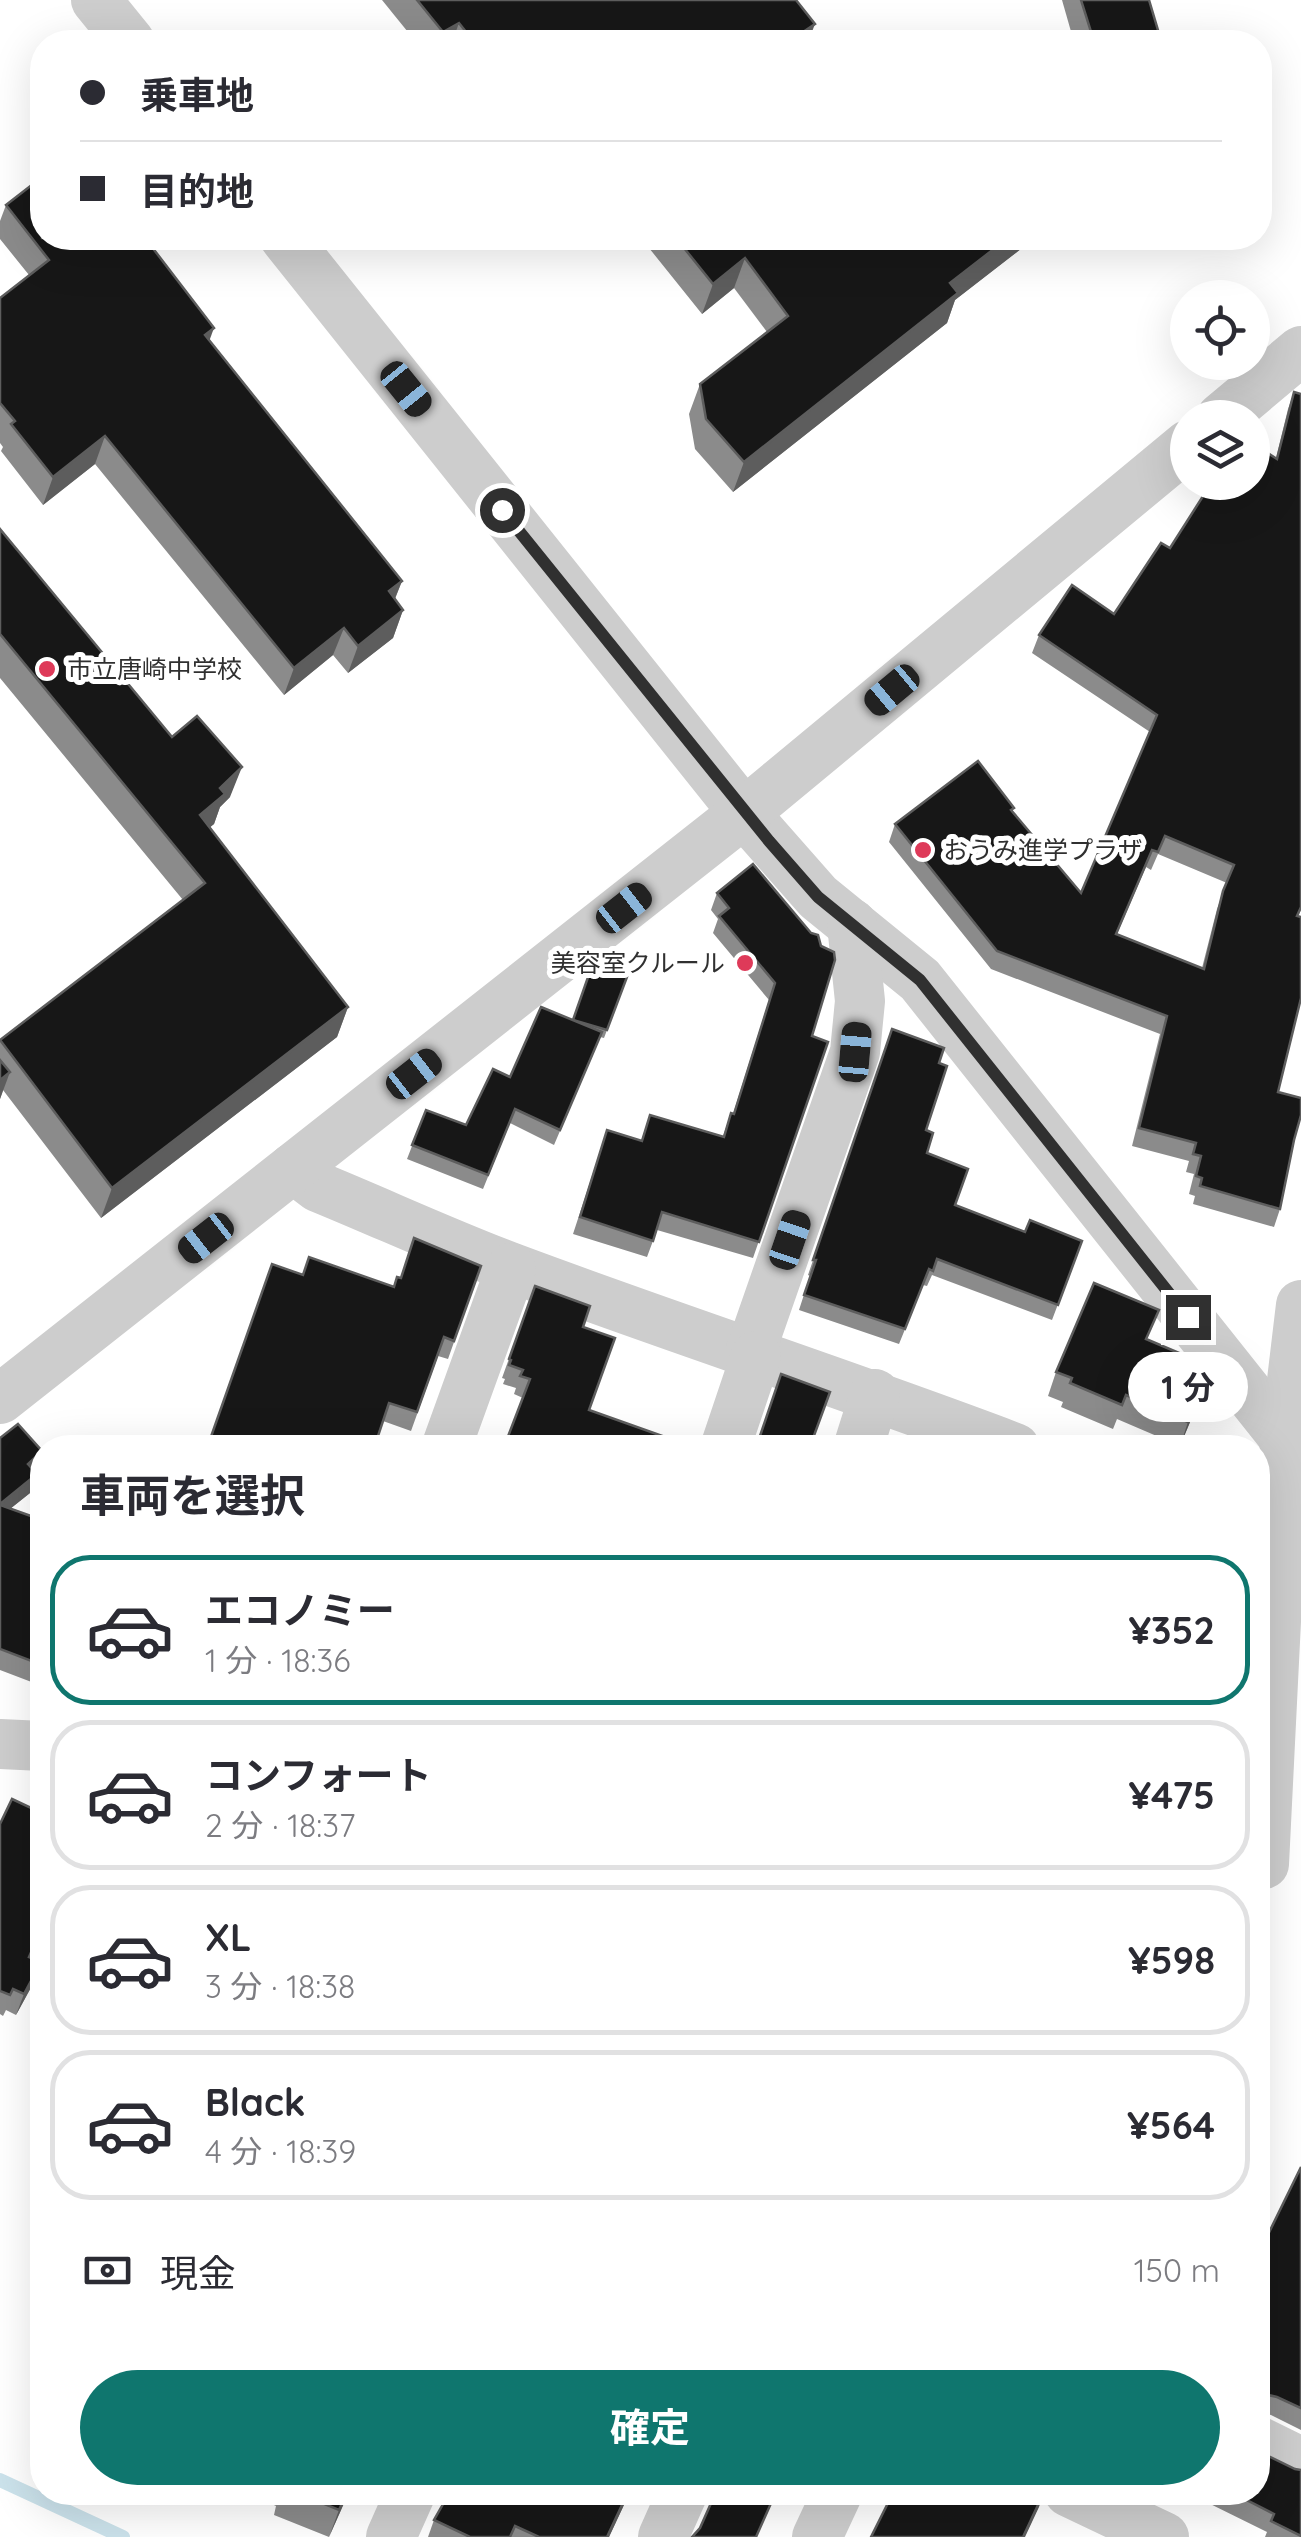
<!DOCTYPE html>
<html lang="ja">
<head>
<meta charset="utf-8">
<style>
	:root { --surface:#fff; --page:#f2f2f3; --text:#2b2b33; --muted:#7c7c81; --line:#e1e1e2; --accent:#0f766e }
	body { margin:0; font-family:Quicksand,"Noto Sans JP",sans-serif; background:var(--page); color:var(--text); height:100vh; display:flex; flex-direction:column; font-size:38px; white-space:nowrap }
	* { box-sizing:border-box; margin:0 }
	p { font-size:32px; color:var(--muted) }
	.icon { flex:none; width:55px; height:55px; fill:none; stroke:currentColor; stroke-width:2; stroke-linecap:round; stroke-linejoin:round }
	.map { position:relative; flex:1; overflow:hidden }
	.sheet { position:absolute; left:30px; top:1435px; width:1240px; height:1070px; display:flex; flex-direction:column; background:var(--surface); border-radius:40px; box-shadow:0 10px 40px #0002 }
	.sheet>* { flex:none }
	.banner { position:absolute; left:30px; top:30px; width:1242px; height:220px; border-radius:40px; box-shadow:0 10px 40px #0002; display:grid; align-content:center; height:220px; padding:0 50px; background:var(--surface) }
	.controls { position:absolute; left:1170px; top:280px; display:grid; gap:20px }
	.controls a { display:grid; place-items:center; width:100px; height:100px; border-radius:50%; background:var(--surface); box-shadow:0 10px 40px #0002; font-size:50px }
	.end { position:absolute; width:45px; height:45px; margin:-22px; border:12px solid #303030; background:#fff; box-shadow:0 0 0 5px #fff }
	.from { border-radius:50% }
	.bubble { position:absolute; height:70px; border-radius:35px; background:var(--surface); box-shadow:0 10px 40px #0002; font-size:32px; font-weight:700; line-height:70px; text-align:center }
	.car { position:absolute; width:30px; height:60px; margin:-30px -15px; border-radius:12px; box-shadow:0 0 8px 2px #0007; background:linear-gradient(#222 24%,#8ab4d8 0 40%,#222 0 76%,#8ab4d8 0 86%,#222 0) }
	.banner b { display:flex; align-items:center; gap:35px; height:95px; font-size:38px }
	.banner b+b { border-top:2px solid var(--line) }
	.banner i { width:25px; height:25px; background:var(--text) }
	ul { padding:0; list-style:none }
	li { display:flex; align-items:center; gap:30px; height:150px; margin:0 20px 15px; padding:0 30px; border:5px solid var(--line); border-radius:40px }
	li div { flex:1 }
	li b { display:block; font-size:38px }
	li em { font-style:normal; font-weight:700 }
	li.selected { border-color:var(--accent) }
	li>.icon { width:90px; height:90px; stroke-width:1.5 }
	h2 { padding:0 50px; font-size:45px; line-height:120px }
	.pay { display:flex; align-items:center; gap:25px; height:110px; padding:0 50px; font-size:38px }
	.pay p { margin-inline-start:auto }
	.action { display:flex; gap:20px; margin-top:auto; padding:20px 50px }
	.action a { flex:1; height:115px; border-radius:60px; background:var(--accent); color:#fff; font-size:40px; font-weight:700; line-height:115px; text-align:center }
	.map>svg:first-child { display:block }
</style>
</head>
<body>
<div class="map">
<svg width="1301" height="2537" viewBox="0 0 1301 2537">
	<rect width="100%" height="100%" fill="#fff"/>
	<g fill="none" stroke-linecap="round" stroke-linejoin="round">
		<path stroke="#cbe2eb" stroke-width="14" d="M0,2480l123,57"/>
		<g stroke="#cdcdcd" stroke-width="50">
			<path d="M96,0l34,42"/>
			<path d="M285,238l459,575 74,84 102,83 365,459"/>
			<path d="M1221,418l80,-67"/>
			<path d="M293,1168l25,19c66,27 130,57 197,82 166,62 334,116 500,179"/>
			<path d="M750,1353l105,-301 5,-51 -8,-77"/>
			<path d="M0,1399l744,-586 444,-368"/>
			<path d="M446,1448l65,-180"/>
			<path d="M725,1448l31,-92"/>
			<path d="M858,1448l17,-54"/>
			<path d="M0,1744l42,2"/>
			<path d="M1264,1864l21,-425 16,-134"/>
			<path d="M1258,2441l43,21"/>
			<path d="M1069,2492l95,45"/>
			<path d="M391,2537l20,-45"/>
			<path d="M663,2537l20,-45"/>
			<path d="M817,2537l21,-45"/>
		</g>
	</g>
	<g fill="#8b8b8b" fill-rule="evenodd">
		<path d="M382,0h414l12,42h-392z"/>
		<path d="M1062,0h87l11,42h-86z"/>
		<path d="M6,205l204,136 192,240 -7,18 8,11 -10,28 -45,35 -15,-18 -49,40 -189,-231 -52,41 -42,-54 2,-4 -3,-4v-145l29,-23 -29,-36v-18z"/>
		<path d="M641,238h394l-80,62 -8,23 -214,169 -38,-43 -6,-35 11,-30 67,-52 -33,-44 -32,26z"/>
		<path d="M1294,392l7,2v516l-3,6 -20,176 16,48 -14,69 -6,18 -81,-23 2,-8 -6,-2 5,-20 -8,-2 3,-11 -57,-15 28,-112 -169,-65 -102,-127 6,-18 117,-12 69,81 69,-161 -118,-79 7,-18 75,-21 56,-66 106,-90 12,-49zM1158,854l69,29 -10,26 -15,59 -85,-34 29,-67 5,3z"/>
		<path d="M0,529l172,208 58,60 -10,10 -6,17 -4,3 138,180 -11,30 -236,181 -98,-128 -3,9v-59l183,-140 -183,-222z"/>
		<path d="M753,864l59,172 16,6 -75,216 -96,-28 -10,27 -74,-23 34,-104 34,11 9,-26 73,21 8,-23 2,1 36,-114 -56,-67 5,-14 -7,-9 6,-17z"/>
		<path d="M627,977l-23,61 -4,-1 -46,108 -44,-22 -27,66 -76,-30 19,-49 40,15 44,-48 63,-57z"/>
		<path d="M892,1029l47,34 -13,67 1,23 28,53 70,26 57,9 -30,79 -120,-45 -5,11 -4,-1 -24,59 -100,-34 11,-34 -2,-1z"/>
		<path d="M481,1266l-33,93 -10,-3 -27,75 -28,-10 -80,-146 91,12z"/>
		<path d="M535,1286l48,41 6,83 -85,37 19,-49 -9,-4 2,-6 -13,-4 2,-5 -3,-1z"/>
		<path d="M1148,1339l55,52 -23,55 -63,-27 -4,10 -52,-22 2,-5 -15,-6 8,-24z"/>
		<path d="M0,1438l36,32 -1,1 2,3 -7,19 -19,15 31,12v166l-42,-16z"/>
		<path d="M0,1824l30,134 11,4 -7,20 -18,33 -10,-5 -3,6 -3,-2z"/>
		<path d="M1301,2167v263l-30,-15 -13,-3v-157z"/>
		<path d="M1295,2469l6,1v67h-36l2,-5 -77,-38 -2,5 -16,-7h86z"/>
		<path d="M246,2492h103l-20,45 -55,-22 2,-9z"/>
		<path d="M450,2492h180l-21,45h-181l6,-17z"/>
	</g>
	<g fill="#5d5d5d">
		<path d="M459,23l-7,19h-13l4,-10z"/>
		<path d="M815,24l-7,18h-20z"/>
		<path d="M1008,238h27l-80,62 -8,23 -214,169 11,-30 206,-179z"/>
		<path d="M745,258l-11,30 -32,26 11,-30z"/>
		<path d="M214,328l-10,27 1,-20z"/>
		<path d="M105,436l-10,28 -52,41 10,-28z"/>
		<path d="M402,581l-11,27 -2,-17z"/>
		<path d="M403,610l-10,28 -45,35 10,-27z"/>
		<path d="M344,628l-11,27 -49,40 10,-27z"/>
		<path d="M242,767l-12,30 -10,10 -6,17 -25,21 11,-30 20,-27z"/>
		<path d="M348,1007l-11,30 -236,181 11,-30z"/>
		<path d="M10,1072l-10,27v-19z"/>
		<path d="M1212,1367l-9,24 -23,55 8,-24z"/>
		<path d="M42,1452l-6,18 -15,13 7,-19z"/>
		<path d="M37,1474l-7,19 -30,24v-13z"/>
		<path d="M42,1927v5l-21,45 8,-20z"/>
		<path d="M41,1962l-7,20 -18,33 8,-21z"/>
		<path d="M1264,2394l-6,17v-15z"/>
		<path d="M347,2492h2l-20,45 10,-27z"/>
		<path d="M628,2492h2l-21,45h-2z"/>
		<path d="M1044,2492l-5,15 -14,30h-2z"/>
	</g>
	<g fill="#171717" stroke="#5d5d5d" stroke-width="2.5" fill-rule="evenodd">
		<path d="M417,0h379l19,24 -27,18h-314l-15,-19 -16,9z"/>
		<path d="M1081,0h68l11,37v5h-72l5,-4z"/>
		<path d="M42,177v61h103l69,90 -9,7 197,246 -13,10 14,19 -45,36 -14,-18 -50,40 -189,-232 -52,41 -42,-53 4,-3 -15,-18v-105l49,-38 -43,-55z"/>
		<path d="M676,238h332l-58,45 8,10 -214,169 -38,-43 -6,-35 88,-68 -43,-58 -32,26z"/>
		<path d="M1294,392l7,2v513l-4,9 4,1v81l-23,94 23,6v17l-7,25 -14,69 -80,-23 2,-8 -6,-2 5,-20 -8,-2 3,-11 -57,-15 28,-112 -170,-65 -102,-127 83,-63 36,47 -3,2 70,83 76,-178 -118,-80 33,-50 42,29 47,-71 9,5 42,-66h40v-39l25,16zM1165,836l69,29 -11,26 -19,78 -88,-35 36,-84 6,2z"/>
		<path d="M0,529l172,208 25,-21 45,51 -22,21 5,6 -25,21 148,192 -236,181 -112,-148 205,-157 -205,-249z"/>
		<path d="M753,864l58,69 7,2 3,11 13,6 1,8 -23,76 16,6 -69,200 -97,-30 -9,29 -73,-24 27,-87 35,11 8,-26 74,22 7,-24 3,1 41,-131 -56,-67 10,-8 -12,-15z"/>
		<path d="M593,963l34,14 -20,53 -34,-10z"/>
		<path d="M541,1007l61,25 -42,98 -45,-21 -27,66 -76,-30 14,-35 40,15 27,-56 17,8z"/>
		<path d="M892,1029l52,19 -5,15 8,3 -21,64 7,3 -6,20 41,16 -13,36 70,27 5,-12 52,21 -24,64 -121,-46 -4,12 -4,-2 -24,60 -101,-34 12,-35h-3z"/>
		<path d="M0,1060l10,12 -10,8z"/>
		<path d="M414,1238l67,28 -27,75 -10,-4 -27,75 -28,-9 -15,45h-167l65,-184 31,11 6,-18 85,30 3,-10 4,1z"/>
		<path d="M1094,1283l65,27 -13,29 66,28 -24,55 -62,-27 -4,10 -52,-22 2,-5 -16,-6z"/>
		<path d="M535,1286l55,20 -7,21 32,11 -26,72 107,38h-204l1,-5 11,4 26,-68 -10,-3 3,-6 -14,-5 2,-5 -2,-1z"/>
		<path d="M781,1374l49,18 -18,49 5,2 -2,5h-62l6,-9z"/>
		<path d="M18,1424l24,27 -14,13 9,10 -37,30v-66z"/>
		<path d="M0,1505l42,15v145l-42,-16z"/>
		<path d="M12,1799l30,14v114l-13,30 12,5 -17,32 -11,-5 -3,6 -10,-4v-167z"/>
		<path d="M1301,2167v241l-24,-11 -13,-3 -6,2v-141z"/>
		<path d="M1258,2451l37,18 6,1v66l-30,-15 3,-7 -43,-22h27z"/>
		<path d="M295,2492h52l-8,18z"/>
		<path d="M450,2492h178l-21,45h-68l-24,-11 -5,11h-40l-36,-17z"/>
		<path d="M716,2492h60l-20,45h-64l8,-9z"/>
		<path d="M907,2492h137l-21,45h-152l20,-40 7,4 2,-4 4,2z"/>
	</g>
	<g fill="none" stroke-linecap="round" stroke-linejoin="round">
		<path stroke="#303030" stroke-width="12" d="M502,510l267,331 49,56 102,83 268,337"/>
	</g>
	<g fill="#de3a59" stroke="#fff" stroke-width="4">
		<circle cx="47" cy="669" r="10"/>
		<circle cx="923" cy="850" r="10"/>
		<circle cx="745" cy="963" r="10"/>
	</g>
	<g text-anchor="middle" stroke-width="10" stroke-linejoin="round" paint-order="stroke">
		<g font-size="25" fill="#303030" stroke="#fff" text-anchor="start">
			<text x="67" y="678">市立唐崎中学校</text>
			<text x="943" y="859">おうみ進学プラザ</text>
			<text x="725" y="972" text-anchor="end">美容室クルール</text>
		</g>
	</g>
</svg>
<div class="controls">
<a><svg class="icon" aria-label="locate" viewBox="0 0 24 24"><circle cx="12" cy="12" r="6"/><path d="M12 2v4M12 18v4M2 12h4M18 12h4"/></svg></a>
<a><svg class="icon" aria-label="layers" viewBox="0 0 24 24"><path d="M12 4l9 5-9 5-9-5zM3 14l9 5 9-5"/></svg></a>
</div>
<i class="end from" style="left:502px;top:510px"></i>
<i class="end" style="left:1188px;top:1317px"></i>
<div class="bubble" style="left:1128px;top:1352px;width:120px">1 分</div>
<i class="car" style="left:406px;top:389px;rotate:141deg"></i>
<i class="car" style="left:892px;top:690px;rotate:230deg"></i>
<i class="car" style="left:624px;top:908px;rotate:52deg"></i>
<i class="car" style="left:855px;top:1052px;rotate:5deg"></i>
<i class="car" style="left:414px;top:1074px;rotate:52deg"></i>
<i class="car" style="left:206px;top:1238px;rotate:232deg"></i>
<i class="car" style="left:790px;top:1240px;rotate:19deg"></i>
<div class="banner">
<b><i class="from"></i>乗車地</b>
<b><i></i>目的地</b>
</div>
<section class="sheet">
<h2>車両を選択</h2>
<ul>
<li class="selected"><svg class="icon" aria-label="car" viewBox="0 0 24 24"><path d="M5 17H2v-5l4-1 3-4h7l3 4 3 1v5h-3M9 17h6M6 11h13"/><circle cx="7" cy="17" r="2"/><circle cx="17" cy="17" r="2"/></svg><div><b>エコノミー</b><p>1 分 · 18:36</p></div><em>¥352</em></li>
<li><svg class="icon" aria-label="car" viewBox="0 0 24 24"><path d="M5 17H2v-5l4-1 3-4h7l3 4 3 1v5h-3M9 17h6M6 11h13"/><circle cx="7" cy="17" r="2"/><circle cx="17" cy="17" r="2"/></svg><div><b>コンフォート</b><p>2 分 · 18:37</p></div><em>¥475</em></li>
<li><svg class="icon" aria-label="car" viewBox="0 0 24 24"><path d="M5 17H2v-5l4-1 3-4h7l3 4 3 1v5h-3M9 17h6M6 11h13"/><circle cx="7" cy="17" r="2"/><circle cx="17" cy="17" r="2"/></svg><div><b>XL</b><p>3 分 · 18:38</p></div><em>¥598</em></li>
<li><svg class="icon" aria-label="car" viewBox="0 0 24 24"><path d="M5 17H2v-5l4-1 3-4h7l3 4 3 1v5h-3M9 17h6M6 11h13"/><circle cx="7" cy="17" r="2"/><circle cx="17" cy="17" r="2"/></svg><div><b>Black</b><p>4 分 · 18:39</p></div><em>¥564</em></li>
</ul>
<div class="pay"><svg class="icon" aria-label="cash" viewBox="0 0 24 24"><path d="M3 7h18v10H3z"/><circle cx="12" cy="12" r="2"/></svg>現金<p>150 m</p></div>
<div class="action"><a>確定</a></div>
</section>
</div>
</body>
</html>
